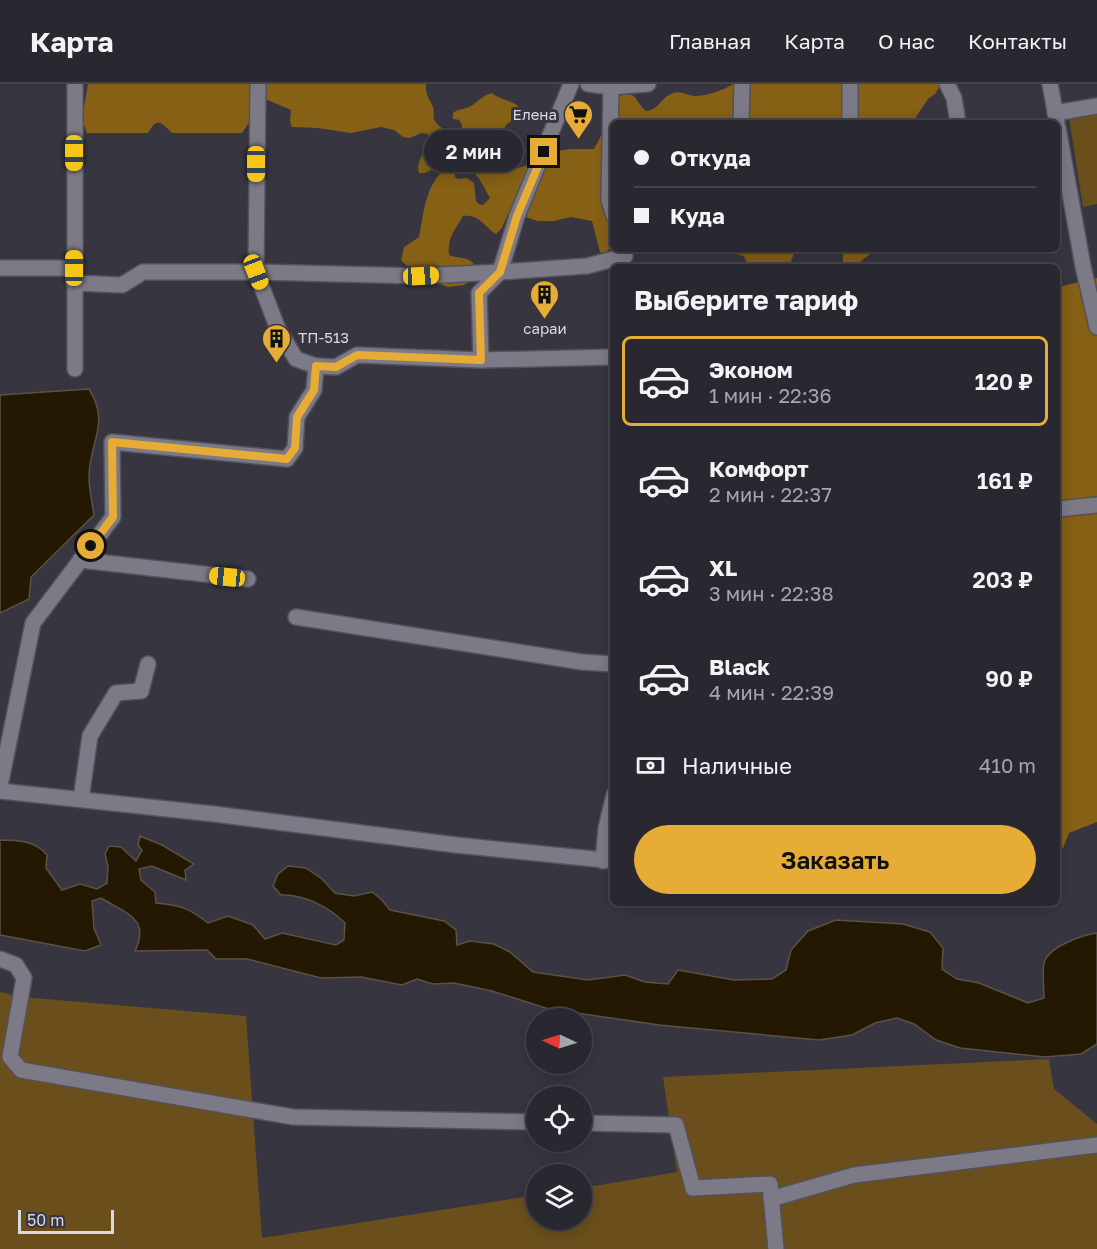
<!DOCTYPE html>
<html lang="ru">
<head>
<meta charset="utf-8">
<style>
	:root { --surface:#292830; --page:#35343c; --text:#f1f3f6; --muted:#a5a6ab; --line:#45444c; --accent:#e7ac36 }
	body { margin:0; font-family:"Golos Text",sans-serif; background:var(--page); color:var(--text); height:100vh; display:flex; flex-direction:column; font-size:22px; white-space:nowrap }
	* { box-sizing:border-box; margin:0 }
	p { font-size:20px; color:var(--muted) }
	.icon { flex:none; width:33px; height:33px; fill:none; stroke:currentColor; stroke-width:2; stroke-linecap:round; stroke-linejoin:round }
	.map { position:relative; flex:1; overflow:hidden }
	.drawer { position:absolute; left:610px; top:180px; width:450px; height:642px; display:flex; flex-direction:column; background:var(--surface); border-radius:9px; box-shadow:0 3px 15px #0003,0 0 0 2px var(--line) }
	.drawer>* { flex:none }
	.top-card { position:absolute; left:610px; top:36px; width:450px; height:132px; border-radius:9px; box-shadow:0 3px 15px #0003,0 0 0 2px var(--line); display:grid; align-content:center; height:132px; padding:0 24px; background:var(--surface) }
	.needle { width:39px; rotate:274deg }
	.buttons { position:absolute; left:526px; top:924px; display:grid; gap:12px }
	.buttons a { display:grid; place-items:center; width:66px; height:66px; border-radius:50%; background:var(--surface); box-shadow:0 3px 15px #0003,0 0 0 2px var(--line); font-size:30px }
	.scale { position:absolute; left:18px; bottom:15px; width:96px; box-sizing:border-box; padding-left:6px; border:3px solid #dad9e0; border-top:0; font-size:16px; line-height:21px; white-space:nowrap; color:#dad9e0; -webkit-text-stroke:4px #373540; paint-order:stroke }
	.end { position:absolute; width:27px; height:27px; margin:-14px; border:8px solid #e7ac36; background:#111; box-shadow:0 0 0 3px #111 }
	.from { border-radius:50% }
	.bubble { position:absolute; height:42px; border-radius:21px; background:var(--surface); box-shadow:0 3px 15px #0003,0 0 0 2px var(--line); font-size:20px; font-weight:600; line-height:42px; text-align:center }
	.car { position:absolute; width:18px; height:36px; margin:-18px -9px; border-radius:8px; box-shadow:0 0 4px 2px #0007; background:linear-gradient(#f5c518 24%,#345 0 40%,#f5c518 0 76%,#345 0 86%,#f5c518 0) }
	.top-card b { display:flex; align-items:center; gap:21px; height:57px; font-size:22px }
	.top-card b+b { border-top:2px solid var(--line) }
	.top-card i { width:15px; height:15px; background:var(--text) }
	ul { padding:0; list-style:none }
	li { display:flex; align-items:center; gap:18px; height:90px; margin:0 12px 9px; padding:0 12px; border:3px solid transparent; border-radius:9px }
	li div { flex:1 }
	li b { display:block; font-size:22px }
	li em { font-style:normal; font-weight:600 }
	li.current { border-color:var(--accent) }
	li>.icon { width:54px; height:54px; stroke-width:1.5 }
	h2 { padding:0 24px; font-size:27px; line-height:72px }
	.pay { display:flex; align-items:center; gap:15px; height:66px; padding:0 24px; font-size:22px }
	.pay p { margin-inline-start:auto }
	.cta { display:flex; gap:12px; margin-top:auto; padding:12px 24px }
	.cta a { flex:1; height:69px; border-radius:36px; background:var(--accent); color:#111; font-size:24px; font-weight:600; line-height:69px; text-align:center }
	header { display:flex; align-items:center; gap:36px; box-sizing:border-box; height:84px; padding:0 30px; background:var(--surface); border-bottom:2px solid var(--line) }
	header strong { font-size:28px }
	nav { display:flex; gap:33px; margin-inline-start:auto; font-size:21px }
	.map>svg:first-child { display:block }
</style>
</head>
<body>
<header>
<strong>Карта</strong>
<nav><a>Главная</a><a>Карта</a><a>О нас</a><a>Контакты</a></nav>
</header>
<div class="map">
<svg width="1097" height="1165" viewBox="0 0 1097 1165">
	<rect width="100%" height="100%" fill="#373540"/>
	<g fill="#6a4f1c">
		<path d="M1097,29v91l-14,3 -14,-89z"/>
		<path d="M0,908l21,5 225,19 16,222 275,-43v25h45v-32l95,-16 -14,-95 386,-18 5,30 43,35v125h-1097z"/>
	</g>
	<g fill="#856015">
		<path d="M88,0h163l1,34 -10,15h-70c-12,-12 -15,-16 -24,0h-61l-5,-14z"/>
		<path d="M264,0h162c-1,10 3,14 7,23 2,5 -1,10 2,14 4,8 24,13 12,28 -4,5 -12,4 -17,8l1,13 -6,3h-6c-4,-18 13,-23 9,-39l-6,-1 -13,5 -6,-1 -9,-7 -13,-3 -30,6 -33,-5 -26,-1 -2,-6 1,-11 -26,-11z"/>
		<path d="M733,0h206l1,2 -5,8 -7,5 -16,24h-298l-1,109 -3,16 -6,6 -4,-2 -8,-31 -21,-4 -17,4h-17l-22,-8 -7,1 -6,14 -6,6c-12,-7 -16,-20 -33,-18 -8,14 -16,22 -14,39 9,4 21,1 26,11l-4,14 -7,5 -16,2 -13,-5 -12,-13 -16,-3 -6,-6 3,-13 15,-10c5,-25 6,-51 26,-68h9l1,8 3,2 9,-1 7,5 2,18 3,3 4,1 7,-7c-9,-16 -11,-23 -26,-35l3,-9 9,-1c4,5 5,13 10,17l13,-4 15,3 23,-6 13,-1 8,-11 12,-2h24l9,-17 12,-35c25,-7 17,2 31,14 13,-1 15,-14 27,-18 8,-3 15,3 23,3 13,-1 26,-5 37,-12z"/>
		<path d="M492,9c8,7 20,7 27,14l-3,10 -9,7 -9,14h-16l-11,6h-5c-5,-8 -1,-16 -7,-24l-6,-1v-6c6,-5 11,-3 18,-7 8,-5 12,-11 21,-13z"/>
		<path d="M732,165h87l-9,4h-16l-3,8 3,6h-47v-4l-3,-7 -8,-2z"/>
		<path d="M846,165h27c-3,8 -12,9 -15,18h-15v-11z"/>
		<path d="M1097,194v544l-28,11 -6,15 -5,1v-562z"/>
	</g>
	<g fill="#241803" stroke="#5b5245" stroke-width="1.5">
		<path d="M89,305c22,35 0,53 0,88 0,12 3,25 5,38l-63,62 -2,22 -29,14v-218z"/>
		<path d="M140,752l22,9 32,19 -9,6 1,10 -34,-14 -13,3 2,11 14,12 1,11c24,2 33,5 52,20l20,-7 25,9 12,14 17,-6 54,12 8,-5 1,-17c-16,-16 -41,-29 -64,-28l-8,-9 5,-12 10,-8 18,2 16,11 13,14 19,3 18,-4 9,7 9,11 54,11 12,9 1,15 13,-4 24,3 16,8 23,20 55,8 37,-5 20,7 23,2 10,-14 56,10 38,-1 14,-9 5,-20 17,-19 28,-11 67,4 27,8 13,16 -1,21 15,10 22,4 49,20 16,-5c0,-11 -2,-25 0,-35 4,-16 38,-28 53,-30v111l-16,10 -36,3 -85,-9 -24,-8 -22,-16 -17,-6 -22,5 -23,12 -33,5 -160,-15 -110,-16 -57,-18 -38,-8 -21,1 -16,-5 -15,6 -41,-8 -40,1 -74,-19h-31l-9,-9 -72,1c16,-33 -10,-38 -34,-53l-9,3 2,27 7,17 -16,6 -85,-16v-95c18,0 36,1 47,15l-1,13 16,22 18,-6 17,5 10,-6 1,-16 -3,-13 4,-8 12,1 15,14 6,-11 -4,-5z"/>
	</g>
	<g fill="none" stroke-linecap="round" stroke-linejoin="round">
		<defs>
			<g id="minor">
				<path d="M588,0l23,3 37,-3"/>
				<path d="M850,0v39"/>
				<path d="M947,0l7,14 4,25"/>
				<path d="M1050,0l7,38"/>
				<path d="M611,3l-2,113 5,16"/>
				<path d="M1055,29l42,-7"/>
				<path d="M741,39l1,-39"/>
				<path d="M1058,44l25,138 14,61"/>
				<path d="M0,184h74"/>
				<path d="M74,199l48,2 21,-13h113l165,4 79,-4 87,-6 38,-10"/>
				<path d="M481,276l-2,-67 21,-21 17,-56 54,-132"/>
				<path d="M316,282l20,1 21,-12 124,5 133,-3"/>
				<path d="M75,285v-285"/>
				<path d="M1058,425l39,-4"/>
				<path d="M80,476l168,19"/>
				<path d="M296,533l286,45 32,2"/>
				<path d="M0,702l33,-163 80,-106 -1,-75 175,17 8,-11 2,-31 17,-27 2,-24 -20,-7 -18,-30 -22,-57 2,-188"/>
				<path d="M0,707l214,23 242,31 158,16"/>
				<path d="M81,715l9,-63 26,-43 25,-2 7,-27"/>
				<path d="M603,777l3,-33 8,-33"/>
				<path d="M0,875l16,6 8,13 -14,79 11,13 272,47 244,5"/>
				<path d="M582,1039l94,2 17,63 77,-4 6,65"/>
				<path d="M771,1115l83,-24 243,-30"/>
			</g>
		</defs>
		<use href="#minor" stroke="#53515b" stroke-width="18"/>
		<use href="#minor" stroke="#7d7a87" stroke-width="15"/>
	</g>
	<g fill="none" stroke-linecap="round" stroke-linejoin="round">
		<path stroke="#e7ac36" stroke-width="8" d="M91,462l22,-29 -1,-75 175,17 8,-11 2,-31 17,-27 2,-24 20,1 21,-12 124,5 -2,-67 21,-21 17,-56 27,-64"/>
	</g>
	<defs>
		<symbol id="supermarket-pin" viewBox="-11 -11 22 30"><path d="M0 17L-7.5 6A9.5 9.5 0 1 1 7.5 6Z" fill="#e7ac36" stroke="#373540"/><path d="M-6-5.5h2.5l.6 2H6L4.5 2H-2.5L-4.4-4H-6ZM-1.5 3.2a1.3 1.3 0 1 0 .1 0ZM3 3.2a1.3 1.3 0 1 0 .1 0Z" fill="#111"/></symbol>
		<symbol id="building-pin" viewBox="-11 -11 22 30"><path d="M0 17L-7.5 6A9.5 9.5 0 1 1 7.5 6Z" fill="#e7ac36" stroke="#373540"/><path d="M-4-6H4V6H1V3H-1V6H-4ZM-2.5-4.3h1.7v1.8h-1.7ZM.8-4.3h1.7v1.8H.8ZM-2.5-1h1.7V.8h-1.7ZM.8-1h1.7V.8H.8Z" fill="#111"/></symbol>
	</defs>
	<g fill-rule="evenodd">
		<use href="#supermarket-pin" x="562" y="14" width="33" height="45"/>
		<use href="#building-pin" x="528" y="194" width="33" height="45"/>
		<use href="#building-pin" x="260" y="238" width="33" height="45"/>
	</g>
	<g text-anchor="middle" stroke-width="6" stroke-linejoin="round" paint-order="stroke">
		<g font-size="15" fill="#dad9e0" stroke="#373540" text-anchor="end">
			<text x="557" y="36">Елена</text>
			<text x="545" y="250" text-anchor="middle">сараи</text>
			<text x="298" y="259" text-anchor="start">ТП-513</text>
		</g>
	</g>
</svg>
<div class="buttons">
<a><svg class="needle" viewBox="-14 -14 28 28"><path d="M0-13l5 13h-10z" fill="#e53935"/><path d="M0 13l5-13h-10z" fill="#a5a6ab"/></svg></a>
<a><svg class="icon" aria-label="locate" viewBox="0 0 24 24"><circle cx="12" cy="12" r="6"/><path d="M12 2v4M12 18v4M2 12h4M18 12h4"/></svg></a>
<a><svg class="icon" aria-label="layers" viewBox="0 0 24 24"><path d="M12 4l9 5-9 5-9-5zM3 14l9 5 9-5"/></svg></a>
</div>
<div class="scale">50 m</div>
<i class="end from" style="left:91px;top:462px"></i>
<i class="end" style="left:544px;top:68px"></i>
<div class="bubble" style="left:424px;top:46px;width:99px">2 мин</div>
<i class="car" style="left:74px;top:69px;rotate:180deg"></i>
<i class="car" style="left:256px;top:80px;rotate:180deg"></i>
<i class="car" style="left:74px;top:184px;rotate:0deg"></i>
<i class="car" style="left:256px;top:188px;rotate:159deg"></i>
<i class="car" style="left:421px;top:192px;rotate:87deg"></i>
<i class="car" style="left:227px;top:493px;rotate:276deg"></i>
<div class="top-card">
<b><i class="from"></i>Откуда</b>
<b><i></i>Куда</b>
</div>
<section class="drawer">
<h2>Выберите тариф</h2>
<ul>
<li class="current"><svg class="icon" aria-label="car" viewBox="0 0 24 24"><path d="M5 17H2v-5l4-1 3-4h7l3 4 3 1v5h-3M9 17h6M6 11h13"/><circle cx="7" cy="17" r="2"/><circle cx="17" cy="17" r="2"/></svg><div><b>Эконом</b><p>1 мин · 22:36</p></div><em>120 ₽</em></li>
<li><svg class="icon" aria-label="car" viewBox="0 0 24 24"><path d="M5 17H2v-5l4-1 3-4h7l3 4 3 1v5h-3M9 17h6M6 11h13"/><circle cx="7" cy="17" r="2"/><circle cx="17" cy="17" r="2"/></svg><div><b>Комфорт</b><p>2 мин · 22:37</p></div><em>161 ₽</em></li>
<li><svg class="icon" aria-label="car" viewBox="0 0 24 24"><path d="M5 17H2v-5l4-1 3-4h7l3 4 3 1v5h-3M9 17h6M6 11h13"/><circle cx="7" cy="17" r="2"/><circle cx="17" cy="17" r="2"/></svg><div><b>XL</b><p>3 мин · 22:38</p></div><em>203 ₽</em></li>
<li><svg class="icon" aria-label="car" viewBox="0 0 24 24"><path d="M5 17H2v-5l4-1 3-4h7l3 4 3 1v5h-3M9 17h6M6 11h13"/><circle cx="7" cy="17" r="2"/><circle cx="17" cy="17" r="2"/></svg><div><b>Black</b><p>4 мин · 22:39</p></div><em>90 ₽</em></li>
</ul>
<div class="pay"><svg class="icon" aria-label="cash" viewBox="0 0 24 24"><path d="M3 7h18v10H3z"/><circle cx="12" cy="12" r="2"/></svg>Наличные<p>410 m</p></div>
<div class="cta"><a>Заказать</a></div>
</section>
</div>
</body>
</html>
